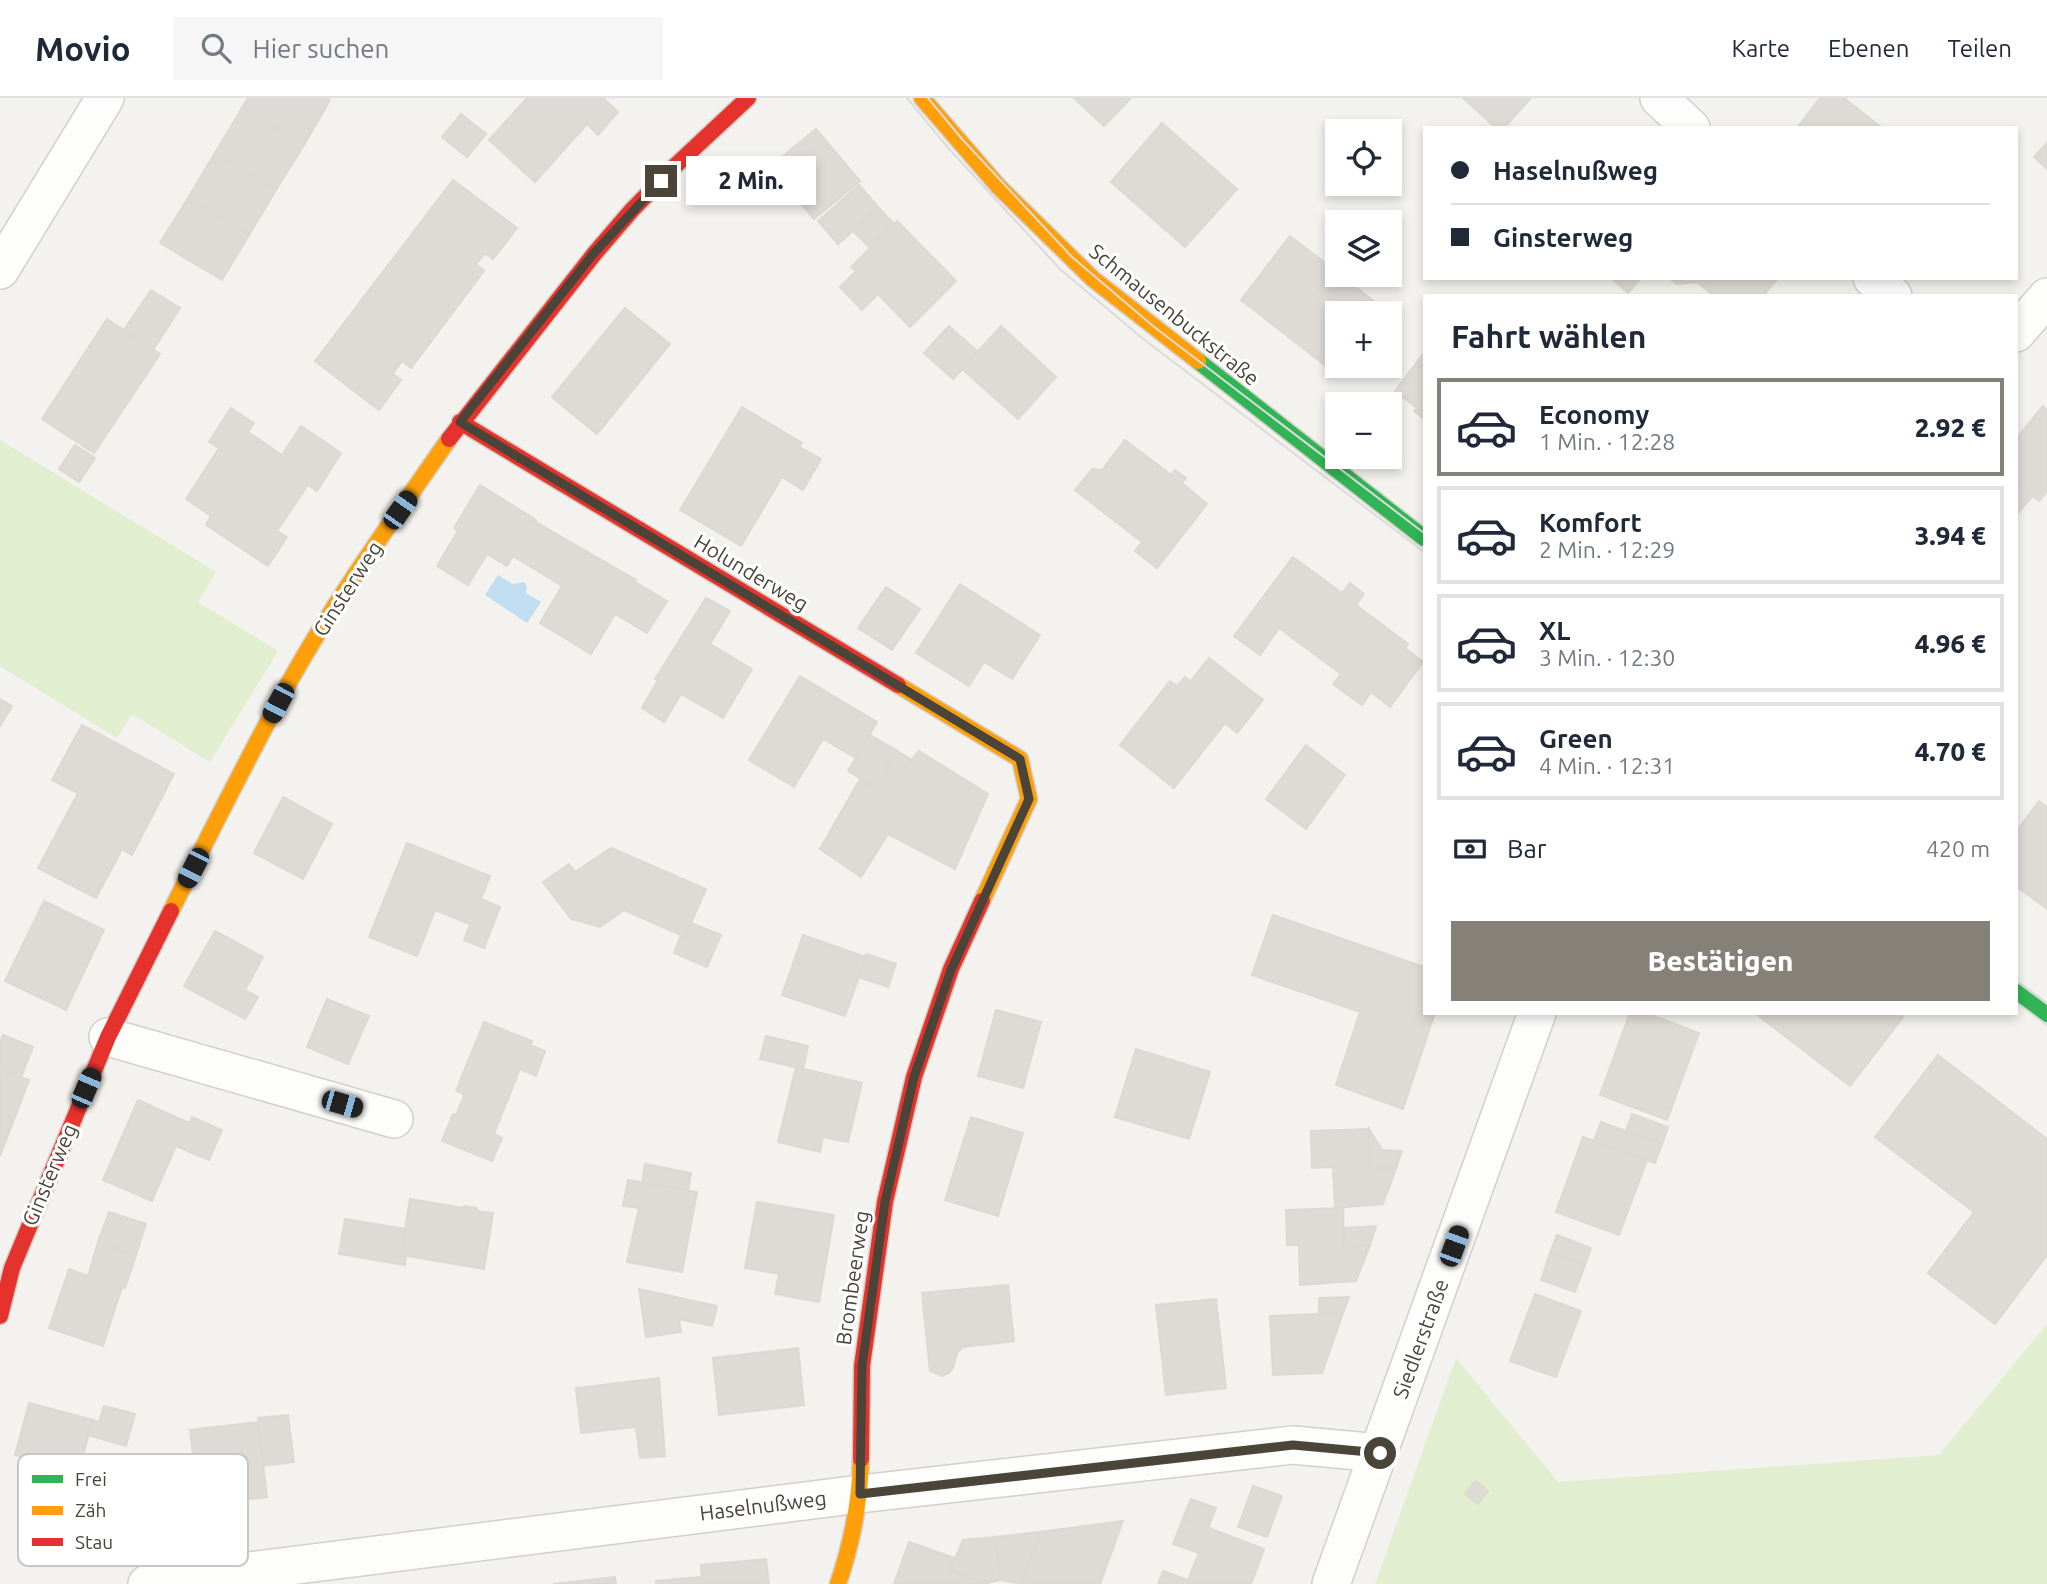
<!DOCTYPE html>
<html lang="de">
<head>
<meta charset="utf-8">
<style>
	:root { --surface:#fff; --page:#f6f6f7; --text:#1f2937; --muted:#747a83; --line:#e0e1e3; --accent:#868178 }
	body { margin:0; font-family:Ubuntu,sans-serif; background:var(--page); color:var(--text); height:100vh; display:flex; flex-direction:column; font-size:26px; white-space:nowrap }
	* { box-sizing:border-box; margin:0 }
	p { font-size:23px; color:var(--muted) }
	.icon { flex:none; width:38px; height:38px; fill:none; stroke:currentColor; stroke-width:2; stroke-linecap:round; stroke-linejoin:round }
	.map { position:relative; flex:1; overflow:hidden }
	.drawer { position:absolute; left:1423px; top:196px; width:595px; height:721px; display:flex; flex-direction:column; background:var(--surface); border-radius:0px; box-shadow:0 4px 10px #0003 }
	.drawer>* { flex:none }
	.guide { position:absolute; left:1423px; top:28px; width:595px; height:154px; border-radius:0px; box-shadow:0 4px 10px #0003; display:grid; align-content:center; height:154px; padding:0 28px; background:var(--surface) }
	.controls { position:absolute; left:1325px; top:21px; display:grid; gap:14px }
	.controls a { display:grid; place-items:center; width:77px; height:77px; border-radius:0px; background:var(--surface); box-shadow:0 4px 10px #0003; font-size:35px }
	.end { position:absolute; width:32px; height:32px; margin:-16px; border:9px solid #4b4439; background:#fff; box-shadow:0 0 0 4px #fff }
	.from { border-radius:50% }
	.bubble { position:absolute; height:49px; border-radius:0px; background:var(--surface); box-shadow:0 4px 10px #0003; font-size:23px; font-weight:800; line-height:49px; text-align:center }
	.car { position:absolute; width:21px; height:42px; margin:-21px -10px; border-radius:9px; box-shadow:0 0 5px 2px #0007; background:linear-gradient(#222 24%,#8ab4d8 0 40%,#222 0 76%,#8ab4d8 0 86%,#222 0) }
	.guide b { display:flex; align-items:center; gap:24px; height:66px; font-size:26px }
	.guide b+b { border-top:2px solid var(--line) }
	.guide i { width:18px; height:18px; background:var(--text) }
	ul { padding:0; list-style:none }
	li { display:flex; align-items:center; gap:21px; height:98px; margin:0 14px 10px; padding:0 14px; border:4px solid var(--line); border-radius:0px }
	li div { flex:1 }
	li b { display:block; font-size:26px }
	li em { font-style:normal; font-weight:800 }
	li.active { border-color:var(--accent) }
	li>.icon { width:63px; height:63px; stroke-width:1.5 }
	h2 { padding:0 28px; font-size:32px; line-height:84px }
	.pay { display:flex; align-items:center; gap:18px; height:77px; padding:0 28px; font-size:26px }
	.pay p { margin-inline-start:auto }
	.button { display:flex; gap:14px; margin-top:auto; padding:14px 28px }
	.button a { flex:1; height:80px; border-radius:0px; background:var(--accent); color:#fff; font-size:28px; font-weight:800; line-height:80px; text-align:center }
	header { display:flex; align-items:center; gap:42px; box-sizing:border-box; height:98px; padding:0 35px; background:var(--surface); border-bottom:2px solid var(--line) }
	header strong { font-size:33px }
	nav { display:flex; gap:38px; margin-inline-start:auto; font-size:24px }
	.search { width:490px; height:63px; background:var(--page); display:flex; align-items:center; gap:18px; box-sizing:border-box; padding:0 24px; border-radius:0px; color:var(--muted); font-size:26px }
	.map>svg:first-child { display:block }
</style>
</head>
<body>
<header>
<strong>Movio</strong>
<div class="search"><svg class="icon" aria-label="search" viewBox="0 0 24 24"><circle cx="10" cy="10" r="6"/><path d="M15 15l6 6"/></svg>Hier suchen</div>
<nav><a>Karte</a><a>Ebenen</a><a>Teilen</a></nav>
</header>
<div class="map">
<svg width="2047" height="1486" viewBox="0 0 2047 1486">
	<rect width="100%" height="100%" fill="#f4f2ee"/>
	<g fill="#e1eecf">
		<path d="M0,342l216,132 -18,30 80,49 -68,111 -78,-48 -15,24 -117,-72z"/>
		<path d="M2047,1226v260h-672l81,-226 102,124 381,-27z"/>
	</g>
	<path fill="#c0ddf1" d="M498,477l15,9 11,-2 3,4 -1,7 15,9 -14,21 -42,-28z"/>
	<g fill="#dedbd6" stroke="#dcd9d4" stroke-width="2">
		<path d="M248,0h79l3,2 -26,45 -62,-37z"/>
		<path d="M527,0h76l15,14 -20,23 -11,-11 -52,58 -46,-42z"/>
		<path d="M1074,0h57l-27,28z"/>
		<path d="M1463,0h68l-27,30h-8z"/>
		<path d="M1820,0h24l37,29 -84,1z"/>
		<path d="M242,10l62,37 -28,45 -61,-37z"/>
		<path d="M461,16l25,20 -19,23 -25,-20z"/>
		<path d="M1162,25l75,66 -52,58 -74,-65z"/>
		<path d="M816,31l44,52 -46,38 -44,-52z"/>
		<path d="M2047,45v26l-13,-12z"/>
		<path d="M215,55l61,37 -27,45 -61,-37z"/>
		<path d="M453,82l64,48 -24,31 -8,-6 -9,11 8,7 -73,97 -9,-7 -9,13 8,6 -22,30 -64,-49z"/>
		<path d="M859,87l20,23 -41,36 -20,-23z"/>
		<path d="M188,100l61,37 -27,45 -62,-37z"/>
		<path d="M879,110l15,16 -24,24 -17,-17z"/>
		<path d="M897,123l59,60 -46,46 -32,-33 -16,16 -22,-23 16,-16 -5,-4z"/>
		<path d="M1290,138l47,36v3h3l48,37 -51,1v53h10l-8,10 -98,-76z"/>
		<path d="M1611,180h30l-13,15z"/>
		<path d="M1669,180h107l1,1 -14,17h-49l-17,-14 -20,2z"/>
		<path d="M151,192l29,18 -27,42 -29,-20z"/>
		<path d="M625,210l45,36 -73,90 -45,-37z"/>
		<path d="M107,221l53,35 -66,99 -52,-34z"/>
		<path d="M949,228l29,26 -25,27 -29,-26z"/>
		<path d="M1001,228l55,51 -38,42 -56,-50z"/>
		<path d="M1424,255v66l-10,-8 3,-3 -22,-17z"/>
		<path d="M2043,308l4,4v81l-8,10 -23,-19v-43z"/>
		<path d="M742,309l60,36 -3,4 22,12 -18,31 -21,-13 -41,69 -61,-36z"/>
		<path d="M231,310l23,15 -6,9 34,23 19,-29 40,27 -24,38 -9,-6 -31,46 10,6 -19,29 -62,-41 5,-9 -25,-17 33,-51 -10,-6z"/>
		<path d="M1125,342l46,35 4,-5 11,8 -4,5 25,21 -50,64 -22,-17 7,-9 -67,-52 17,-21 10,1z"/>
		<path d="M75,347l20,13 -16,24 -20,-13z"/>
		<path d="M2016,384l17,14 -17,19z"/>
		<path d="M480,387l56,35 -2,1 102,59 -1,2 32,19 -20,32 -32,-19 -24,40 -51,-31 22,-37 -49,-30 -6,10 -20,-12 -19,31 -31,-19 21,-35 -4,-3z"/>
		<path d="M1293,459l49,36 8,-10 14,11 -8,11 52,39 -3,4 18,14 -33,45 -19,-15 -9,13 -29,-21 8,-10 -62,-46 -19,27 -26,-19z"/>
		<path d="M960,486l80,51 -28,44 -28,-17 -15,24 -53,-33z"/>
		<path d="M886,489l34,22 -28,41 -34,-22z"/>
		<path d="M706,500l24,13 -20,33 42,25 -29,49 -42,-24 -17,28 -22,-14 16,-28 -3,-1z"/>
		<path d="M1209,560l54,42 -26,33 -12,-10 -51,65 -54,-43 50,-64 7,5 8,-9 5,5z"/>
		<path d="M800,578l77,46 -21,36 -33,-19 -29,48 -45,-27z"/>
		<path d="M0,601l12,7 -12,20z"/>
		<path d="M82,627l92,49 -42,81 -10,-6 -26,49 -58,-30 40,-75 -26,-13z"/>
		<path d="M870,637l26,15 -11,19 13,8 -14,16 -36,-22z"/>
		<path d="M1306,647l39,30 -39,54 -40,-30z"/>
		<path d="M896,652l16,10 -14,17 -13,-8z"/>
		<path d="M919,653l69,43 -33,75 -67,-35 -27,43 -41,-28 40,-70 24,14z"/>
		<path d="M283,699l49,27 -29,55 -49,-26z"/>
		<path d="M2039,703l8,6v102l-31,-23v-54z"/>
		<path d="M407,745l83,33 -9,23 19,8 -16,41 -20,-8 6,-16 -35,-14 -18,46 -48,-19z"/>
		<path d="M611,750l95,41 -21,48 -61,-27 -24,17 -29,-8 -28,-37 26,-18 6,8z"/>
		<path d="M44,803l60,29 -38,80 -61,-29z"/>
		<path d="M1273,817l151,52v46h11l-32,96 -67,-24 24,-73 -108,-37z"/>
		<path d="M691,825l30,12 -14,32 -33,-14 7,-18 4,2z"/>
		<path d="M215,833l48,26 -18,33 13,7 -13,22 -61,-33z"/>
		<path d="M803,837l63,22 -21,59 -63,-21z"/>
		<path d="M866,856l30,10 -8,23 -29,-10z"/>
		<path d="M327,901l42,17 -21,48 -41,-17z"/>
		<path d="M996,912l45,12 -18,66 -45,-12z"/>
		<path d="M1630,915h16l53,20 -32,87 -67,-25z"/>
		<path d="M1755,915h142l6,4 -53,69z"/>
		<path d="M484,924l48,19 -2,4 15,6 -9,25 -16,-7 -26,65 8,4 -10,23 -50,-20 11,-27 3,1 7,-16 1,-5 -8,-3z"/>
		<path d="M3,937l30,12 -12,30 -21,-8v-26z"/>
		<path d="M766,938l42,10 -5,23 -43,-10z"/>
		<path d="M1136,951l74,23 -21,67 -74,-22z"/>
		<path d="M1938,957l109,84v116l-52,69 -67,-51 46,-61 -99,-75z"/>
		<path d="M796,969l66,16 -14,59 -25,-5 -3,15 -42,-10z"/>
		<path d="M0,971l29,11 -29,76z"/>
		<path d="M138,1002l51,23 3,-6 30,13 -13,30 -33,-14 -24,55 -49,-21z"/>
		<path d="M1632,1016l36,13 -6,17 -36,-13z"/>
		<path d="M971,1019l52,16 -25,83 -53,-16z"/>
		<path d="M1601,1024l61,22 -7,19 -61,-22z"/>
		<path d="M1369,1031l1,39h26l-13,36 -48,4 -2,-41 -21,1 -1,-37z"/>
		<path d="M1369,1031l13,21 20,1 -6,17h-26z"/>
		<path d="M1583,1039l64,23 -28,75 -63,-23z"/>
		<path d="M645,1066l46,9 -3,18 -46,-8z"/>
		<path d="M628,1082l69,12 -15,80 -55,-10 12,-54 -16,-2z"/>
		<path d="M410,1101l54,9v-2l6,1 7,1v3l16,2 -9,56 -83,-14z"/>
		<path d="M757,1104l77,13 -15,87 -44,-8 4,-20 -34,-6z"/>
		<path d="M1343,1110l1,39 26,-2 -14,36 -56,4 -1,-40h-12l-1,-35z"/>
		<path d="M109,1114l37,12 -10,31 -38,-13z"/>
		<path d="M345,1121l61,10 -5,26 5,1 -1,9 -66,-11z"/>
		<path d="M1376,1128l-6,19 -26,2v-19z"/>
		<path d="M1557,1137l34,13 -6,17 -35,-12z"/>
		<path d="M98,1144l38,13 -11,33 -3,-1 -19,59 -54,-18 20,-59 19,7z"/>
		<path d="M1550,1155l35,12 -10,27 -34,-12z"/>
		<path d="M1008,1187l6,56 -51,6 -6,6 -4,15 -4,5 -7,3 -12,-5 -8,-78z"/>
		<path d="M639,1191l78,17 -5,20 -33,-7 2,13 -35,5z"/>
		<path d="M1535,1196l46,17 -25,66 -46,-16z"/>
		<path d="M1349,1199l-6,16 -24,1v-16z"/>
		<path d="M1216,1201l10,89 -60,7 -10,-90z"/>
		<path d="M1343,1215l-21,60 -49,2 -3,-59z"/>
		<path d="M798,1250l6,57 -85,10 -6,-57z"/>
		<path d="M659,1280l6,78 -25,2 -4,-31 -55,6 -5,-45z"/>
		<path d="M29,1305l64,17 -15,52 -63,-17z"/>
		<path d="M104,1308l31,8 -9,32 -38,-11 5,-15 6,2z"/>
		<path d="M288,1317l6,47 -31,4 -5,-48z"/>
		<path d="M258,1324l9,75 -28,3 -1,-7 -40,5 -8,-68z"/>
		<path d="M1476,1383l12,10 -10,13 -13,-10z"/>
		<path d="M1253,1388l29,10 -15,41 -29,-10z"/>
		<path d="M1191,1401l25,9 -8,20 -25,-10z"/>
		<path d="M1183,1420l81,31 -13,35h-93l5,-13 25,9 11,-27 -26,-9z"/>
		<path d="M1123,1423l-23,63h-78l18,-52z"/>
		<path d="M1040,1434l-18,52 -22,-4 -5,-43z"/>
		<path d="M995,1439l5,43 -13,3 -37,-13 13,-30z"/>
		<path d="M909,1444l46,16 -5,12 37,14h-93z"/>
		<path d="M766,1461l3,25h-67l-1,-19z"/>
		<path d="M615,1479l1,7h-63z"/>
		<path d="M701,1479l1,7h-14v-6z"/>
		<path d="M688,1480v6h-32v-3z"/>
	</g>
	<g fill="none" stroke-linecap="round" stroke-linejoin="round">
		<defs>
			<g id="street">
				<path d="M1659,0l32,30"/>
				<path d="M0,172l105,-172"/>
				<path d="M1872,180l21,18"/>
				<path d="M2016,235l31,-36"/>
				<path d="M108,939l286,82"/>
				<path d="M147,1486l713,-90 433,-49 87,8"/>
				<path d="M1331,1486l206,-571"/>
			</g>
			<g id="fast">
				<path d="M1198,263l226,177"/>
				<path d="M2016,893l31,23"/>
			</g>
			<g id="slow">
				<path d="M922,0l77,89 94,92 105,82"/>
				<path d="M898,587l122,74 9,40 -47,102"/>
				<path d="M171,813c39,-78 78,-156 120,-232 47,-84 104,-162 158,-240"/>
				<path d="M838,1486c14,-41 22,-82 23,-125"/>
			</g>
			<g id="jam">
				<path d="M460,324l438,263"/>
				<path d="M449,341l146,-186 37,-43 43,-44 73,-68"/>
				<path d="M0,1218l12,-48 96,-231 63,-126"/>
				<path d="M861,1361l1,-93 23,-164 29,-125 37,-108 31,-68"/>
			</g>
		</defs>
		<use href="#street" stroke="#d2d0cb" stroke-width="40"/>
		<use href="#fast" stroke="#d3cfc5" stroke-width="19"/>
		<use href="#slow" stroke="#d3cfc5" stroke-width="19"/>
		<use href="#jam" stroke="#d3cfc5" stroke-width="19"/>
		<use href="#street" stroke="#fdfdfc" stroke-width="37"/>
		<use href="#fast" stroke="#30b455" stroke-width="16"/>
		<use href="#slow" stroke="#ff9f0a" stroke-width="16"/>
		<use href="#jam" stroke="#e5322d" stroke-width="16"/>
		<g stroke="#dbdbda" stroke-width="2">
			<path d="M907,0l43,52 110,119 82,69 282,214"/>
			<path d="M928,0l34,41 110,118 81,69 271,207"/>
			<path d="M2016,883l31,23"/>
			<path d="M2016,904l31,23"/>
		</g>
	</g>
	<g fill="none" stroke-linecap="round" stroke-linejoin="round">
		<path stroke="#4b4439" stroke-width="9" d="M661,83l-67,72 -134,169 560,337 9,40 -78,171 -37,107 -29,125 -23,164 -2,128 433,-49 87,8"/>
	</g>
	<g text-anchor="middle" stroke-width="6" stroke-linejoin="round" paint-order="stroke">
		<g font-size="21" fill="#4b4439" stroke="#fff">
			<text transform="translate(1174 217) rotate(39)" y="7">Schmausenbuckstraße</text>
			<text transform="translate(751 475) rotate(31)" y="7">Holunderweg</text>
			<text transform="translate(348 491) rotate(-57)" y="7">Ginsterweg</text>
			<text transform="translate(50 1077) rotate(-67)" y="7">Ginsterweg</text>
			<text transform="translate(853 1180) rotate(-82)" y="7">Brombeerweg</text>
			<text transform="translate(1421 1241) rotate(-70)" y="7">Siedlerstraße</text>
			<text transform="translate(763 1408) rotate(-7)" y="7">Haselnußweg</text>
		</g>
	</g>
	<rect x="18" y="1356" width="230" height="112" rx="10" fill="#fff" stroke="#c9c7c4" stroke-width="2"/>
	<rect x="32" y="1377" width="31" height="8" fill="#30b455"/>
	<rect x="32" y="1408" width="31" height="9" fill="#ff9f0a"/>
	<rect x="32" y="1440" width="31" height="8" fill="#e5322d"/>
	<g font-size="19" fill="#4b4439">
		<text x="75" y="1388">Frei</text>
		<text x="75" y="1419">Zäh</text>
		<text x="75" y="1451">Stau</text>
	</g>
</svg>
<div class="controls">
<a><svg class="icon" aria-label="locate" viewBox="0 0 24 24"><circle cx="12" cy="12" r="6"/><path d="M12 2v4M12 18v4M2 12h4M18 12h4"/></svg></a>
<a><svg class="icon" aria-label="layers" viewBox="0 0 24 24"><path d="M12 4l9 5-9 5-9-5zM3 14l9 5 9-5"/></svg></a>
<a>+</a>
<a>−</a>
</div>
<i class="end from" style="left:1380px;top:1355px"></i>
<i class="end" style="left:661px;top:83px"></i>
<div class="bubble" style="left:686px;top:58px;width:130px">2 Min.</div>
<i class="car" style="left:400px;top:412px;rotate:35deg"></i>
<i class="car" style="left:278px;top:605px;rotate:208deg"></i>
<i class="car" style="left:193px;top:770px;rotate:207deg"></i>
<i class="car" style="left:86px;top:990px;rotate:23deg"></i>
<i class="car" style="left:342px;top:1006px;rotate:106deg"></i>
<i class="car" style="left:1454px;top:1148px;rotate:20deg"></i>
<div class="guide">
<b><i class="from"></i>Haselnußweg</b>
<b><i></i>Ginsterweg</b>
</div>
<section class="drawer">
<h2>Fahrt wählen</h2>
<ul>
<li class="active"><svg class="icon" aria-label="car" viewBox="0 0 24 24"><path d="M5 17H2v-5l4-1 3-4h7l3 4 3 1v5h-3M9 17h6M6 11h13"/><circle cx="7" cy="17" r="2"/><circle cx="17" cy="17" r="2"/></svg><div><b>Economy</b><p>1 Min. · 12:28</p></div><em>2.92 €</em></li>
<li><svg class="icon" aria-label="car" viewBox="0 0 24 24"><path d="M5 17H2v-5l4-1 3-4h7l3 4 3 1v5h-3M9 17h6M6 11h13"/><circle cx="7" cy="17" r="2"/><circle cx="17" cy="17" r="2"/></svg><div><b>Komfort</b><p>2 Min. · 12:29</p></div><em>3.94 €</em></li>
<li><svg class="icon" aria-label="car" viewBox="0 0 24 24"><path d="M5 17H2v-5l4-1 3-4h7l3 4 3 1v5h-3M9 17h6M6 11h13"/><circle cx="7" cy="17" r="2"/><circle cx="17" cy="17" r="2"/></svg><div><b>XL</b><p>3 Min. · 12:30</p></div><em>4.96 €</em></li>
<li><svg class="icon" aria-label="car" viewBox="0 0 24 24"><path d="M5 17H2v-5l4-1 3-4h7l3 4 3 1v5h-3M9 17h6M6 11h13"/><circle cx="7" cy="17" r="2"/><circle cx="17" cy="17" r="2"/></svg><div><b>Green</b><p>4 Min. · 12:31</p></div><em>4.70 €</em></li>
</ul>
<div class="pay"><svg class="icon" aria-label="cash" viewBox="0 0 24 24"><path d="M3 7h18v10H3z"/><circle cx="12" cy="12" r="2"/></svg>Bar<p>420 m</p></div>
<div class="button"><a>Bestätigen</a></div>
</section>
</div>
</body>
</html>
